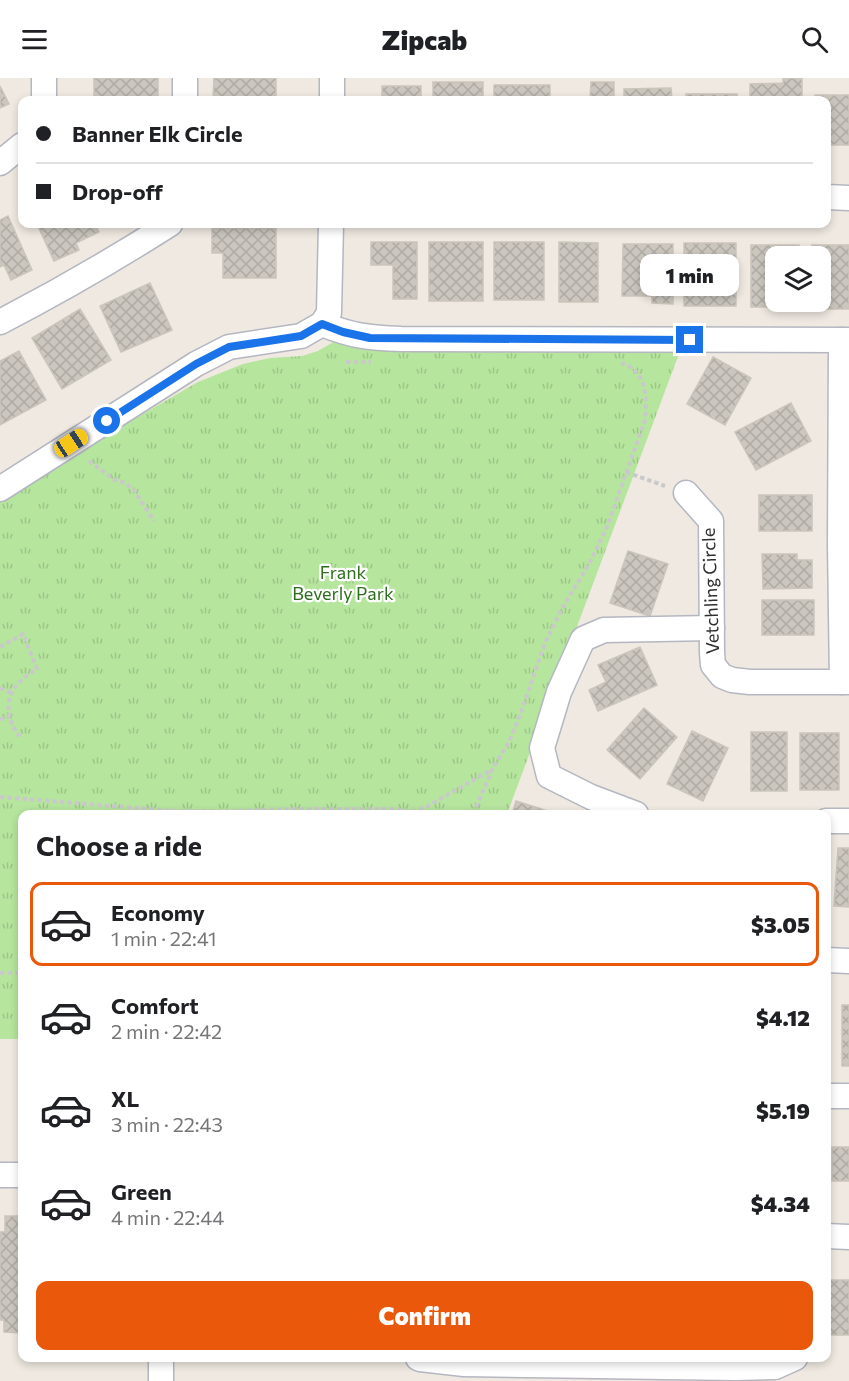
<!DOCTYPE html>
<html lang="en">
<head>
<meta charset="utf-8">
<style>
	:root { --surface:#fff; --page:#f2f2f2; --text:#202124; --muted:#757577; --line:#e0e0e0; --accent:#ea580c }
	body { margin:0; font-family:Commissioner,sans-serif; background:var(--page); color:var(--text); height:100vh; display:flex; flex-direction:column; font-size:22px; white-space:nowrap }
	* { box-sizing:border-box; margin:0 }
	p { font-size:20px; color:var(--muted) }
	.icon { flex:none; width:33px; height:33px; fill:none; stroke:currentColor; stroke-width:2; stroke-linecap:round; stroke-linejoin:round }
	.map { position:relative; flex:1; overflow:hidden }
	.side { position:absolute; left:18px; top:732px; width:813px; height:552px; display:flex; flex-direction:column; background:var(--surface); border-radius:12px; box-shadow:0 3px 9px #0003 }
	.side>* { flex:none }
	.top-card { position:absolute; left:18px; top:18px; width:813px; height:132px; border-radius:12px; box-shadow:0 3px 9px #0003; display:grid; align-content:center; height:132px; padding:0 18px; background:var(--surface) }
	.buttons { position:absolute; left:765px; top:168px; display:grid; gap:12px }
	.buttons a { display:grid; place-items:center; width:66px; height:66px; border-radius:12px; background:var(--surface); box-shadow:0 3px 9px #0003; font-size:30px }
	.end { position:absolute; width:27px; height:27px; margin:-14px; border:8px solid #1a73e8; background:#fff; box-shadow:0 0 0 3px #fff }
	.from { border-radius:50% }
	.bubble { position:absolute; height:42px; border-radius:12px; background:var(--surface); box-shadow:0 3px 9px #0003; font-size:20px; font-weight:800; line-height:42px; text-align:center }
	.car { position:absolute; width:18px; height:36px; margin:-18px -9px; border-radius:8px; box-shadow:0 0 4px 2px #0007; background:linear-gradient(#f5c518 24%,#345 0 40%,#f5c518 0 76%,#345 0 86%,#f5c518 0) }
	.top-card b { display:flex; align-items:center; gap:21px; height:57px; font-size:22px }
	.top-card b+b { border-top:2px solid var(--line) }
	.top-card i { width:15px; height:15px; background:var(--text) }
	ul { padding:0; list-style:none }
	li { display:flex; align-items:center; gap:18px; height:84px; margin:0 12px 9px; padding:0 6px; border:3px solid transparent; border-radius:12px }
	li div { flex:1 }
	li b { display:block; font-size:22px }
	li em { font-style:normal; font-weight:800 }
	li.current { border-color:var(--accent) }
	li>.icon { width:54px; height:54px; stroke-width:1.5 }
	h2 { padding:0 18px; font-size:27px; line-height:72px }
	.button { display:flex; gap:12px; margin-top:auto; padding:12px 18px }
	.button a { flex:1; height:69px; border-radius:12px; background:var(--accent); color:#fff; font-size:24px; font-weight:800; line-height:69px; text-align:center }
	header { display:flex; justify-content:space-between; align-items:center; height:78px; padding:0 18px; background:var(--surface); font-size:27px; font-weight:800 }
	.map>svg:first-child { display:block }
</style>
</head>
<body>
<header><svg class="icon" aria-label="menu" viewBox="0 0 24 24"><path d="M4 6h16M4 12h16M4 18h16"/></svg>Zipcab<svg class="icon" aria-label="search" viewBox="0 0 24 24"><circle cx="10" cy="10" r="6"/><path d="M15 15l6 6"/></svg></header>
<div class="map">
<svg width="849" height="1303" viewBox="0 0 849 1303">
	<defs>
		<pattern id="park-tufts" width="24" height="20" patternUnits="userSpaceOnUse" patternTransform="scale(1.5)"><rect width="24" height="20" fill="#b6e59e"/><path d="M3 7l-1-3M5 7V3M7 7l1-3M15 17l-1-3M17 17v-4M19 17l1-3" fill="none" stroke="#9dc588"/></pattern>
		<pattern id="building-cross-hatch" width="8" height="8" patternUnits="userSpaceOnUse" patternTransform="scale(1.5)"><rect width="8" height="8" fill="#cbc7bf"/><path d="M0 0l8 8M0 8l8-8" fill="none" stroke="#afaba4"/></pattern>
	</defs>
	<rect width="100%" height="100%" fill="#efe9e1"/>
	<path fill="url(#park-tufts)" d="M337,262l346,3 -176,471h-485v225h-22v-542l198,-115 45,-18 27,-6 32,-2 16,-5z"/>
	<g fill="url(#building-cross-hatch)" stroke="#cbc5ba" stroke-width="1.5">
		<rect x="94" y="0" width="64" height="19"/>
		<path d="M214,0h62v22h-63z"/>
		<path d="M783,0h19v22h-52v-16l33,-1z"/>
		<rect x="433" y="4" width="50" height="18"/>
		<path d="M591,4h23v18h-24z"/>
		<rect x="494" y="7" width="56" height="15"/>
		<path d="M0,8l9,18 -9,4z"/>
		<rect x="382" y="8" width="39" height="14"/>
		<path d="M671,10l1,12h-48v-11z"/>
		<rect x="686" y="16" width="51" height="6"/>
		<path d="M815,17h34v50h-23v-45h-11z"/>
		<path d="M8,138l24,54 -21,10 -7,-15 -4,2v-47z"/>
		<path d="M37,146h58l4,8 -23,11 3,7 -25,11z"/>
		<path d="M212,150h64v50h-53v-25h-11z"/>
		<path d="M371,164h46v57h-24v-34h-22z"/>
		<rect x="429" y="164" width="54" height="59"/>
		<rect x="494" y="164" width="50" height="58"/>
		<path d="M559,164l39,1v59h-39z"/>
		<rect x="684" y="165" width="52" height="63"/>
		<path d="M623,166h50v60l-21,-1v-7h-30z"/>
		<path d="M751,167h48v11h-23l-2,51h-23z"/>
		<path d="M812,167h37v64h-37v-7h8v-46h-8z"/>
		<path d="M150,205l22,47 -51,22 -21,-46z"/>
		<path d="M80,231l31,51 -49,29 -30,-51z"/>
		<path d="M19,273l27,49 -46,25v-64z"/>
		<path d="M713,279l38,21 -26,47 -38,-21z"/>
		<path d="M791,325l20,38 -55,29 -21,-38z"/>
		<rect x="759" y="417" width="53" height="36"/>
		<path d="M628,473l40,13 -18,52 -40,-13z"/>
		<path d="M762,476h35v6h15v28l-49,1z"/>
		<rect x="762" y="522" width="52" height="35"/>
		<path d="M640,569l17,38 -59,26 -9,-21 17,-8 -8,-17z"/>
		<path d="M644,630l33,29 -37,42 -33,-29z"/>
		<path d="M692,653l36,17 -25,53 -36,-17z"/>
		<rect x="751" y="654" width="36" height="59"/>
		<rect x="800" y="655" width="39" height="57"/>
		<path d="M516,723l35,11 -1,2h-38z"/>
		<path d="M838,770h11v59l-15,-1z"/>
		<rect x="842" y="927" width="7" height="61"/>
		<rect x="832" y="1069" width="17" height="34"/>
		<path d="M5,1138h17v117l-18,-1v-12h-4v-88h5z"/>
		<rect x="826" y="1202" width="23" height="55"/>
	</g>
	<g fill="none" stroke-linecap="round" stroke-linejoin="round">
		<defs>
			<g id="minor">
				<path d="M44,0v22"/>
				<path d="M185,22v-22"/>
				<path d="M332,22v-22"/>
				<path d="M0,85l22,-18"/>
				<path d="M826,119l23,1"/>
				<path d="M0,244c58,-30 115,-63 170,-98"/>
				<path d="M322,246c30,12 47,14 79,15l448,1"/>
				<path d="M841,262l-1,205 2,137"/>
				<path d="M0,411l196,-125 33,-17 72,-11 21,-12 7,-11 2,-89"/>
				<path d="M686,415l25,28 1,132 1,12 9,11 10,4 18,2h99"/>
				<path d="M636,736l-45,-17 -42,-21 -7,-28 17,-56 24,-53 21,-9 108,-2"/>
				<path d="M826,743h23"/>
				<path d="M826,882l23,1"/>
				<path d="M826,1018h23"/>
				<path d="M0,1097h22"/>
				<path d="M826,1158l23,1"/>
				<path d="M418,1280l2,1 44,5 271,4 40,-1 20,-9"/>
				<path d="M161,1303v-23"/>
			</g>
		</defs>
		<use href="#minor" stroke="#b4b7c1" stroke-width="27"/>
		<g stroke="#c9c9c9" stroke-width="4" stroke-dasharray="4.5 3" stroke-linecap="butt">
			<path d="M346,284h25"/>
			<path d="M89,383l24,18 12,4 9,7 20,31"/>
			<path d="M626,394l39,14"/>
			<path d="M0,569l23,-13 14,35c-29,16 -37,38 -19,66l3,-2"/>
			<path d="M0,610l12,5"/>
			<path d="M0,641l9,-2"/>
			<path d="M0,719l175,14h55l63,-2h102l17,3 2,2"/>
			<path d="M412,734l14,-5 67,-38"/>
			<path d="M473,736l20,-46 16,-26 11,-27 25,-72 16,-33 28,-46 18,-37 38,-107c2,-22 2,-50 -24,-57"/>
			<path d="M0,895h22"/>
		</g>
		<use href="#minor" stroke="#fff" stroke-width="24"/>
	</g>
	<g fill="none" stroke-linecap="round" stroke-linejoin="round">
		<path stroke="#1a73e8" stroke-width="8" d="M107,343l89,-57 33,-17 72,-11 21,-12 21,8 27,6 320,2"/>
	</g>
	<g text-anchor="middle" stroke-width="4.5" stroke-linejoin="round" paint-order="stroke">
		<g font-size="18" fill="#2c6e1b" stroke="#fff">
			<text x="343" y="501">Frank<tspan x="343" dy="21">Beverly Park</tspan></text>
		</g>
		<g font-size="18" fill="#2e2e2e" stroke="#fff">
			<text transform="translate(711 513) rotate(-92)" y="6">Vetchling Circle</text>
		</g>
	</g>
</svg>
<div class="buttons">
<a><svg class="icon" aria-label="layers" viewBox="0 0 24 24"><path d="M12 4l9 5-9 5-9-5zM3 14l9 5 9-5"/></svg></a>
</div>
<i class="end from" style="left:107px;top:343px"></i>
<i class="end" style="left:690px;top:262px"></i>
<div class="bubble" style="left:640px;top:176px;width:99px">1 min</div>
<i class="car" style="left:71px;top:365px;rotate:57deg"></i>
<div class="top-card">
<b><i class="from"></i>Banner Elk Circle</b>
<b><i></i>Drop-off</b>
</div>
<section class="side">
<h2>Choose a ride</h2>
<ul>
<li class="current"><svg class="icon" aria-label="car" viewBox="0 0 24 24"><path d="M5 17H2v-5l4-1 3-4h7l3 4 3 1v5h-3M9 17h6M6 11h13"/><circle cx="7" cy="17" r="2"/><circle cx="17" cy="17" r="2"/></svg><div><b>Economy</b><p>1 min · 22:41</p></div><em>$3.05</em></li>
<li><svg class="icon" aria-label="car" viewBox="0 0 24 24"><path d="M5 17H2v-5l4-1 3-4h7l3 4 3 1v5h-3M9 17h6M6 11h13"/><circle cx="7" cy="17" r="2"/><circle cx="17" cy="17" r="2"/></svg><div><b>Comfort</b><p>2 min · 22:42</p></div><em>$4.12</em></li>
<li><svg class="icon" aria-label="car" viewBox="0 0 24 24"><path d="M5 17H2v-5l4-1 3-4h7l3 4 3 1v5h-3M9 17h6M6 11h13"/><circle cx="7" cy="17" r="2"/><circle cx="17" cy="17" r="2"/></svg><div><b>XL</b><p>3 min · 22:43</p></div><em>$5.19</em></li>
<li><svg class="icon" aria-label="car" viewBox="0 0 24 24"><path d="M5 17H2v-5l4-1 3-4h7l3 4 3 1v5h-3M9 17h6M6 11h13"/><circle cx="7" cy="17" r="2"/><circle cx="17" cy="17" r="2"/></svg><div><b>Green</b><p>4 min · 22:44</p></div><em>$4.34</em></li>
</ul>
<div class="button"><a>Confirm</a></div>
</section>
</div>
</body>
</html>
